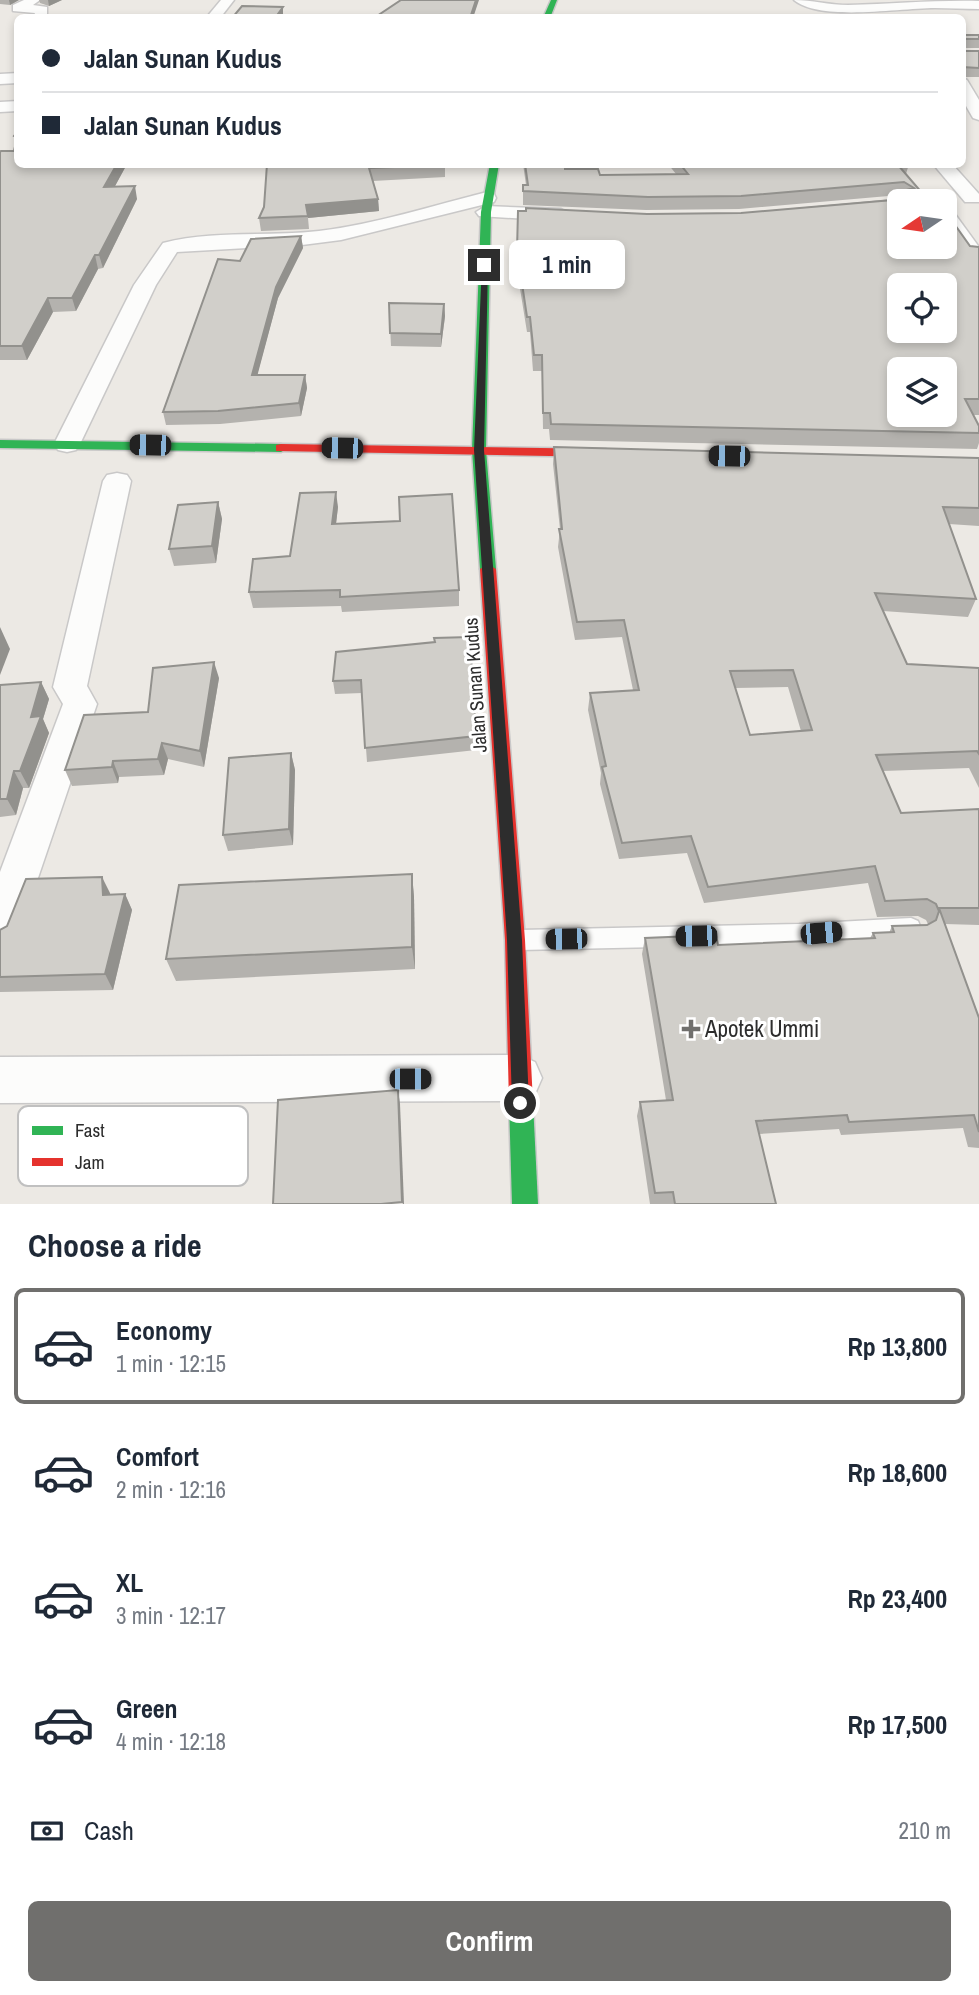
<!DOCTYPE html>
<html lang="en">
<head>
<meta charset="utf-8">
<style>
	:root { --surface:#fff; --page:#f2f2f3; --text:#1f2937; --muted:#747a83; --line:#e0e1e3; --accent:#706f6d }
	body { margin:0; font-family:"Archivo Narrow",sans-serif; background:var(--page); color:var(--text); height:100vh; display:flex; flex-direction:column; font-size:26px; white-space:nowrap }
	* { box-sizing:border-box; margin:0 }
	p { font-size:23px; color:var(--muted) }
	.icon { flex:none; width:38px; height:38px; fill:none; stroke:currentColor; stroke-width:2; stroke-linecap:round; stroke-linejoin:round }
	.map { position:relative; height:1204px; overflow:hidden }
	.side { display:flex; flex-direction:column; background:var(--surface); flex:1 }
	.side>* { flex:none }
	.hud { position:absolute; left:14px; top:14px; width:952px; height:154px; border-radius:10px; box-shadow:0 4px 10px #0003; display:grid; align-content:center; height:154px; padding:0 28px; background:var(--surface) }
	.needle { width:46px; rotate:257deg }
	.buttons { position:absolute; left:887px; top:189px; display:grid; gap:14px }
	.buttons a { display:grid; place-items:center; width:70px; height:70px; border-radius:10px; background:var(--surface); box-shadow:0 4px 10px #0003; font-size:35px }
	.end { position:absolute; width:32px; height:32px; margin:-16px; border:9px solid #2d2d2d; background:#fff; box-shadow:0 0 0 4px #fff }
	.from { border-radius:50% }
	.bubble { position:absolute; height:49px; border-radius:10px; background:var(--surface); box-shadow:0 4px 10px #0003; font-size:23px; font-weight:700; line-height:49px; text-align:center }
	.car { position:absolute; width:21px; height:42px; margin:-21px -10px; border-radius:9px; box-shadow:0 0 5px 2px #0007; background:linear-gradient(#222 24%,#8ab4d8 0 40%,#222 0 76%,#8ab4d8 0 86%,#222 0) }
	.hud b { display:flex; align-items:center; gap:24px; height:66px; font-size:26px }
	.hud b+b { border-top:2px solid var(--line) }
	.hud i { width:18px; height:18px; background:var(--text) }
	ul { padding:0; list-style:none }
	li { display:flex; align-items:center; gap:21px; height:116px; margin:0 14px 10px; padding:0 14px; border:4px solid transparent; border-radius:10px }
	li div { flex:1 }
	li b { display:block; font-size:26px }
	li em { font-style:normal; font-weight:700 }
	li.current { border-color:var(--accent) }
	li>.icon { width:63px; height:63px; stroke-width:1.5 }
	h2 { padding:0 28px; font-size:32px; line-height:84px }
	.pay { display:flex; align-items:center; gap:18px; height:77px; padding:0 28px; font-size:26px }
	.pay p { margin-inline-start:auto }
	.button { display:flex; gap:14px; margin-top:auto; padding:14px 28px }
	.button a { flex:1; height:80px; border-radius:10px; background:var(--accent); color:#fff; font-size:28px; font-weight:700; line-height:80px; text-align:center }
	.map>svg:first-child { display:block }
</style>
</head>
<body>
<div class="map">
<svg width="979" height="1204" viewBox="0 0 979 1204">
	<rect width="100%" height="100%" fill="#ece9e4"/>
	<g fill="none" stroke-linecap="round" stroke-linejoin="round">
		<defs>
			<path id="lane" d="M911,918l7,3 3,7 -3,7 -7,3 -112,6 -279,6 -7,-3 -3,-7 3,-7 7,-3 279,-6z"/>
			<g id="street">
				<path d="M24,0h16l-7,5 14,2v11h-14l2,-5 -22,-2v-6z"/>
				<path d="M221,0h13l-14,18h-14z"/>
				<path d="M794,0c18,0 35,5 54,5 44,-1 87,-5 131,-4v8c-15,0 -30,-1 -44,-1 -36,0 -114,14 -141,-8z"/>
				<path d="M18,73v10l-18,1v-10z"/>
				<path d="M962,78l5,2 12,20v20l-6,-2 -11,-19z"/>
				<path d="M18,101v10l-18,1v-10z"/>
				<path d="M933,164h19l27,30v8h-14z"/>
				<path d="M487,192l7,2 2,4 -2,4 -153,38 -39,5 -125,7 -21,33 -76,159 -4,6 -9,2 -9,-2 -4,-6 80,-159 29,-42c51,-13 104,-6 156,-12 57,-7 112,-25 168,-39z"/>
				<path d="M486,206l75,3 10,6 -10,6 -82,-5 -3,-4z"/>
				<path d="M945,208l7,2 27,37v13l-12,-1 -22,-31z"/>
				<path d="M117,473l10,2 4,6 -44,205 10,18 -76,224 -6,13 -15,6v-75l63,-168 -10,-17 50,-206 4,-6z"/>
				<path d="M519,1055l16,7 7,16 -7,16 -16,7 -519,2v-46z"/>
			</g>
			<g id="fast">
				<path d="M551,0h6l-7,18h-7z"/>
				<path d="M490,164h9l-8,48 -5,238 10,119 -8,5 -8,-5 -8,-119 9,-238z"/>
				<path d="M0,440l281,4 7,4 -7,4 -281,-4z"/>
				<path d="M521,1091l8,4 4,8 5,101h-26l-3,-101 4,-8z"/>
			</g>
			<g id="jam">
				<path d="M281,444l325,5 7,4 -7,4 -330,-6v-6z"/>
				<path d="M488,564l8,5 29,371 8,163 -4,8 -8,4 -8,-4 -4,-8 -4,-163 -25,-371z"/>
			</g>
		</defs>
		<use href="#lane" stroke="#c9c8c8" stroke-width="3"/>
		<use href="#street" stroke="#c9c8c8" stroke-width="3"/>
		<use href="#fast" stroke="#c9c8c8" stroke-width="3"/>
		<use href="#jam" stroke="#c9c8c8" stroke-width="3"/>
		<use href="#lane" fill="#fcfcfb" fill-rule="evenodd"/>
		<use href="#street" fill="#fcfcfb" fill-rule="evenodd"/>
		<use href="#fast" fill="#30b455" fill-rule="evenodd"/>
		<use href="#jam" fill="#e5322d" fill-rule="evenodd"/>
	</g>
	<g fill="#b4b2ae" fill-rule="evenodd">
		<path d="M0,0h19l-9,5 -10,-1z"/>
		<path d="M39,0h23l-13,6 -9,-3z"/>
		<path d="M962,35h17v13h-16v3h16v26h-17z"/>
		<path d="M18,131v33h109l-12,22 22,13 -34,69 -5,1 -22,42 -23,1 -26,48h-27v-208l14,-1 2,-9 -2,-6z"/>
		<path d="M205,164h240v13l-72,4 5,18 1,12 -71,7 1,11 -48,2 -2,-13 5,-11 3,-40h-62z"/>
		<path d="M523,164h42v5l35,6 76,-1 -8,-10h241l-3,10 23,27h-29l70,45 9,1v168h-6l6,11v17l-2,6 -427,-9 -1,-11h-6l-1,-58h-9l-3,-39h-3l-11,-68 1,-14 130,-36 94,-1 163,-15 -4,-3 -161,14 -93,1 -123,-5v-20h3z"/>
		<path d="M301,236l2,12 -25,50 -21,77h48l2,13 -6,28 -81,8 -54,1 -3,-13 77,-151z"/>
		<path d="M389,303l55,1 1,12 -4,31 -50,-1z"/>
		<path d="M554,447l425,11v68l-30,-2 27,75 -8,18 -85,-6 24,53 72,4v120l-10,-20 -86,3 18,42 78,-4v116l-34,-1 34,94v130l-11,-1 -5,-19 -122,7 -2,-6 -80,5 17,70h-126l-13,-88 3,-14 26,-2 -24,-146 3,-16 73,7 152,-7 3,-5h16l3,-7 36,-2 -2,-4 -8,-4 -41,1 -9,-34 -164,20 -17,-50 -68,6 -19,-75 1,-11 -13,-63 2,-17 43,-3 -11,-53 -47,3 -17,-93 2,-18 -7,-65zM788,687l13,44 -51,4 -15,-47z"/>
		<path d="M218,502l4,17 -6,44 -42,3 -5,-17z"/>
		<path d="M338,507l-2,17 123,66v16l-117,6 -1,-6 -88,2 -4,-16 41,-36z"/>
		<path d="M435,642l41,94v14l-109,12 -5,-69 -27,1 -2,-13z"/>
		<path d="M219,678l-15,89 -36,-8 -4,16 -45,2 -1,6 -46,3 -7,-16 83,-58z"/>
		<path d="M41,682l8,17 -6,20 6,14 -20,55h-6l-7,27 -16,2v-132z"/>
		<path d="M291,753l4,17 -2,75 -65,6 -5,-16z"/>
		<path d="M412,874l2,23 1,72 -239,12 -10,-22z"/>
		<path d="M110,893v2l15,-1 7,16 -19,80 -113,2v-62z"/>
	</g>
	<g fill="#92918d">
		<path d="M9,0h10l-9,5z"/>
		<path d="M48,0h14l-13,6z"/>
		<path d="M476,0h3l-6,18h-3z"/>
		<path d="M283,7v11h-8z"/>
		<path d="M117,164h10l-19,35 -4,-12z"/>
		<path d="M135,186l2,13 -34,69 -4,-13z"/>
		<path d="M378,199l1,12 -71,7 -2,-13z"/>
		<path d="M301,236l2,12 -25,50 -24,90 -2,-13 24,-88z"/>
		<path d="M95,255l3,14 -22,42 -4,-13z"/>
		<path d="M48,298l5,14 -26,48 -5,-14z"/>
		<path d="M444,304l1,12 -4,31v-13z"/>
		<path d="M305,375l2,13 -6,28 -2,-13z"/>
		<path d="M336,492l2,15 -4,33 -2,-16z"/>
		<path d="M218,502l4,17 -6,44 -4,-17z"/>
		<path d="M0,627l10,22 -10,26z"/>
		<path d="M214,662l5,16 -15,89 -4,-16z"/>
		<path d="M41,682l8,17 -6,20 6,14 -20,55 -9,-17 11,-54z"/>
		<path d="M162,743l6,16 -4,16 -6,-16z"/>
		<path d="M291,753l4,17 -2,75 -4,-16z"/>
		<path d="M113,761l6,16 -1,6 -6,-16z"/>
		<path d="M14,771l9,17 -7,27 -9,-16z"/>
		<path d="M412,874l2,23 1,72 -3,-22z"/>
		<path d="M102,877l8,16 1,18 -8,-16z"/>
		<path d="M125,894l7,16 -19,80 -8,-16z"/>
		<path d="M398,1090l2,14 4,100h-1l-1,-2z"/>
	</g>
	<g fill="#d1cfca" stroke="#92918d" stroke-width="2" fill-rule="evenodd">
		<path d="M401,0h75l-6,18h-96z"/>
		<path d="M242,6l41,1 -8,11h-43z"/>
		<path d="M962,35h17v4h-16v12h16v17l-17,-1z"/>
		<path d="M18,131v33h99l-13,23 31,-1 -36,69h-4l-23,43h-24l-26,48h-22v-194l1,-1h13l3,-13 -3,-2z"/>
		<path d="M267,164h178v1l-76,3 9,31 -72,6 2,11 -49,2 5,-11z"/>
		<path d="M525,164h40v5h33l2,6 88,-1 -8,-10h229l-11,1 31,36h-29v46h45v-27l4,5h6l15,21 9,1v152h-14l14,27v7l-428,-9 -1,-11h-7l-1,-58h-8l-4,-38h-3l-10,-67 1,-39h8v-3l121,6 94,-1 163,-14 2,-9 8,-2 -10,-6 -163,14 -93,1 -125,-6v-6h5zM900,285h45v46h-45zM900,369h45v46h-45z"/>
		<path d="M301,236l-25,51 -24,88h53l-6,28 -81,8 -55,1 55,-153 22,2 11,-22z"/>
		<path d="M389,303l55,1 -3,30 -51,-1z"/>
		<path d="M554,447l425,11v50l-36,-1 33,92 -101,-6 32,71 72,4v86l-2,-3 -101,4 25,58 78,-4v99h-40l40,110v114l-5,-17 -125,7 -2,-7 -91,6 20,83h-101l-2,-12 -18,1 -15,-91 33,-2 -28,-162 71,-3 2,10 157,-7 -2,-5 21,-1 -2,-6 35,-1 9,-5 3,-9 -3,-7 -9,-5 -42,2 -10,-35 -167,21 -17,-51 -69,7 -20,-76 4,-1 -16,-73 49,-3 -15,-70 -47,2 -18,-93h3zM793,670l19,60 -62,5 -20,-64z"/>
		<path d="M336,492l-4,32 68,-3 -1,-24 53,-3 7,96 -119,7v-7l-91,2 4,-33 37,-3 10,-63z"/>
		<path d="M218,502l-6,44 -43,3 9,-44z"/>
		<path d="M470,637l6,99 -111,12 -4,-68 -28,1 3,-29 99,-10 -1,-4z"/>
		<path d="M214,662l-14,89 -38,-8 -4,16 -45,2 -1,6 -47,3 19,-55 64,-3 5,-44z"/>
		<path d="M41,682l-10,35 10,-1 -21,55h-6l-7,28h-7v-114z"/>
		<path d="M291,753l-2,76 -66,6 6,-77z"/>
		<path d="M412,874v73l-246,12 13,-74z"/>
		<path d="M102,877l1,18 22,-1 -20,80 -105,3v-47l7,-4 19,-47z"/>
		<path d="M398,1090l4,112 -21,2h-108l5,-104z"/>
	</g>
	<path fill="#2d2d2d" d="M482,263l6,2 -4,185 38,490 7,163 -3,6 -6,3 -6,-3 -2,-6 -5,-163 -33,-490z"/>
	<path fill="#706f6d" stroke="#fff" stroke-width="2.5" d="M687.5 1018.5h7v7h7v7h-7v7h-7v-7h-7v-7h7z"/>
	<g text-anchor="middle" stroke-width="6" stroke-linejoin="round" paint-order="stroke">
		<g font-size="19" fill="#2d2d2d" stroke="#fff">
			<text transform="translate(475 685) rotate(-94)" y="7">Jalan Sunan Kudus</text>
		</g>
		<g font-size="23" fill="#2d2d2d" stroke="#fff" text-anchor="start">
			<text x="705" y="1037">Apotek Ummi</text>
		</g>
	</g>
	<rect x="18" y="1106" width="230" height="80" rx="10" fill="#fff" stroke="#c0c0c0" stroke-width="2"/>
	<rect x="32" y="1126" width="31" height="9" fill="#30b455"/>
	<rect x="32" y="1158" width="31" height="8" fill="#e5322d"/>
	<g font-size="19" fill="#2d2d2d">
		<text x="75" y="1137">Fast</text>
		<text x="75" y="1169">Jam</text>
	</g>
</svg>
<div class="buttons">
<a><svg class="needle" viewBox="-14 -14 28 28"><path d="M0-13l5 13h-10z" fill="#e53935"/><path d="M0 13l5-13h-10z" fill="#747a83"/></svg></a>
<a><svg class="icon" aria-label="locate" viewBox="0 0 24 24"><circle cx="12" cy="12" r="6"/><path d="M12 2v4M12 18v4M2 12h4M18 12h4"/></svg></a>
<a><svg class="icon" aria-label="layers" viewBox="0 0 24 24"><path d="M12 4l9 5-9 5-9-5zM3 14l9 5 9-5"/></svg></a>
</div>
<i class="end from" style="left:520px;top:1103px"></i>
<i class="end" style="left:484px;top:265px"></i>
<div class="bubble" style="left:509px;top:240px;width:116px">1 min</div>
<i class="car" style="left:150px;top:445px;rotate:271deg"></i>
<i class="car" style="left:342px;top:448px;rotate:271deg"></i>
<i class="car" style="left:729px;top:456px;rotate:271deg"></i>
<i class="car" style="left:821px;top:933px;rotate:85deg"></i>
<i class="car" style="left:696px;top:936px;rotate:269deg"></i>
<i class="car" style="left:566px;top:939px;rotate:269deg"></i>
<i class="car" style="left:410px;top:1079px;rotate:90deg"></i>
<div class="hud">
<b><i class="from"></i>Jalan Sunan Kudus</b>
<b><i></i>Jalan Sunan Kudus</b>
</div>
</div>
<section class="side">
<h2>Choose a ride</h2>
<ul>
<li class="current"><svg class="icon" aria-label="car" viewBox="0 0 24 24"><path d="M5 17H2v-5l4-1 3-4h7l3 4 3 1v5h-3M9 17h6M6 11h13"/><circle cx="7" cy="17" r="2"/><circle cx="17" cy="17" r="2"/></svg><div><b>Economy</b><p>1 min · 12:15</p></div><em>Rp 13,800</em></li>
<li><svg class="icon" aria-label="car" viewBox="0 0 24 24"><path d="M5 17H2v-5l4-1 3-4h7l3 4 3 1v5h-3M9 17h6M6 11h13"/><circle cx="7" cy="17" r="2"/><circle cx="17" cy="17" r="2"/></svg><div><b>Comfort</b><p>2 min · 12:16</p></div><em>Rp 18,600</em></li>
<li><svg class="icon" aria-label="car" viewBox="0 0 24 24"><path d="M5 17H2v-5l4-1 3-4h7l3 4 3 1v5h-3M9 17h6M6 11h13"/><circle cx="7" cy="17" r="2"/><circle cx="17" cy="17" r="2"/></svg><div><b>XL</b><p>3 min · 12:17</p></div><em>Rp 23,400</em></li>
<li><svg class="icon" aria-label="car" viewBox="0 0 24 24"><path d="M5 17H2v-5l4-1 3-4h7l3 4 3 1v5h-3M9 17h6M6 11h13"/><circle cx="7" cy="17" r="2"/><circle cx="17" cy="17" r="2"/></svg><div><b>Green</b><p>4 min · 12:18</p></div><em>Rp 17,500</em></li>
</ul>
<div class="pay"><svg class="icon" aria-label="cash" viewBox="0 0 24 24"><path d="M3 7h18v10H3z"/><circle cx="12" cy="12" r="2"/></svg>Cash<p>210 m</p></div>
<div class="button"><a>Confirm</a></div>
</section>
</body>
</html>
